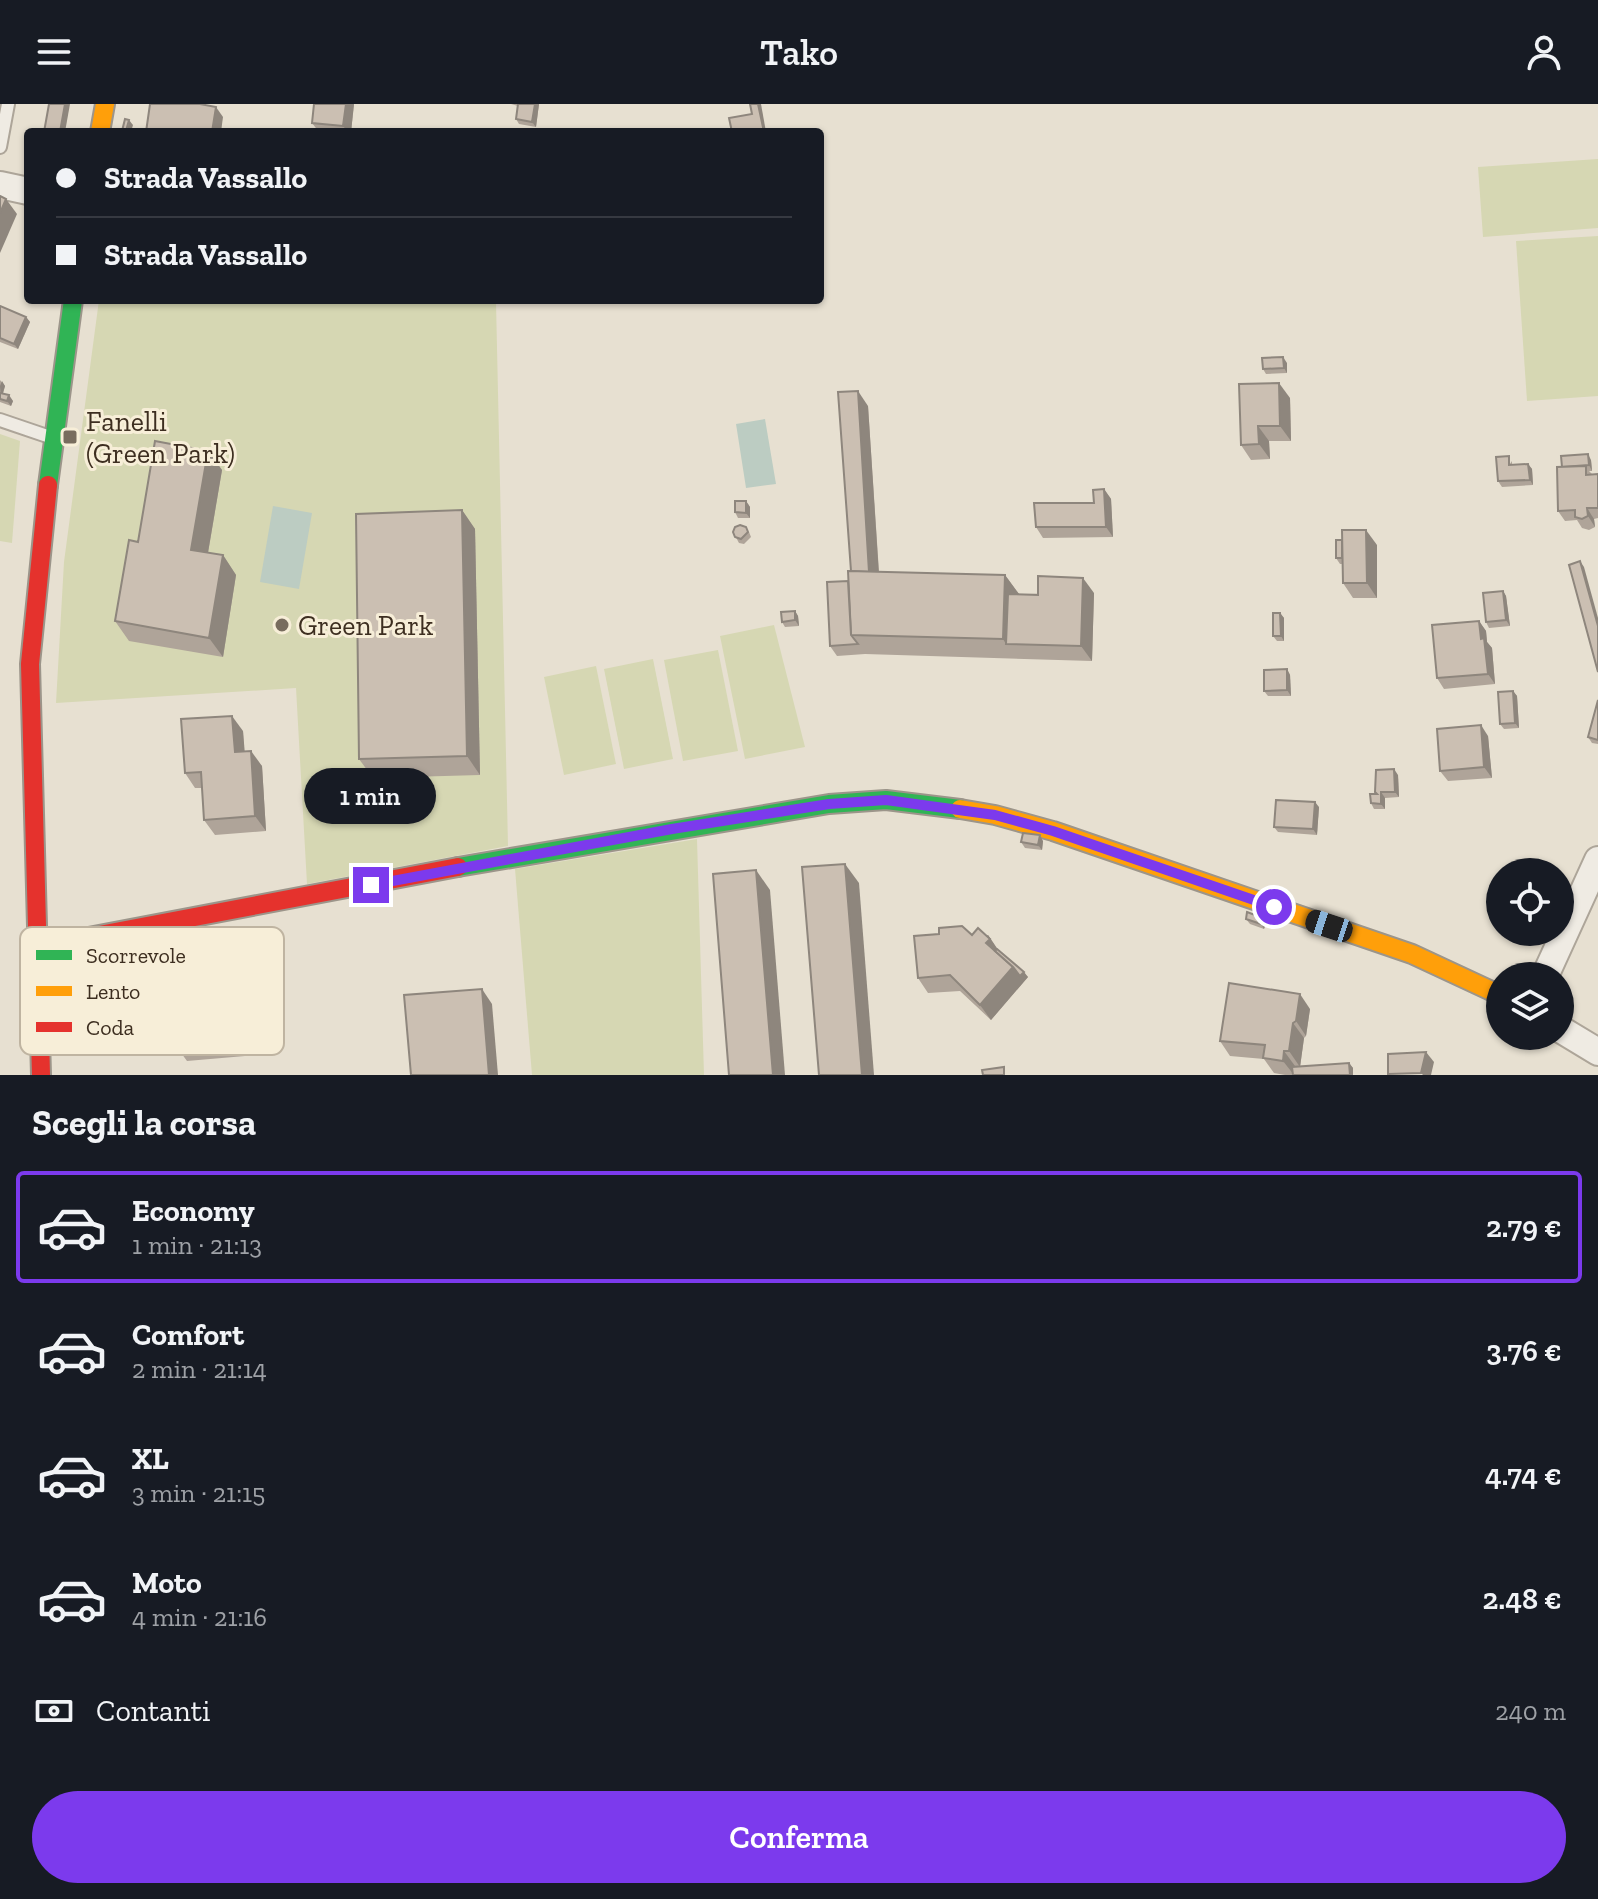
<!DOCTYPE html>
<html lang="it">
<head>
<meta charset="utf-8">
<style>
	:root { --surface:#171b24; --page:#242831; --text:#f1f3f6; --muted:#9ea1a6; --line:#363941; --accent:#7c3aed }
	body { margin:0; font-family:"Zilla Slab",serif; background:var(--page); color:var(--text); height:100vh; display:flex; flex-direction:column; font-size:30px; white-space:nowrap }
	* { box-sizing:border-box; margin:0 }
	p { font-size:26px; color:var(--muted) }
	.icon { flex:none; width:44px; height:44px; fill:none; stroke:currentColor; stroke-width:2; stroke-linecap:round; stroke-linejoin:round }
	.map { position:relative; height:971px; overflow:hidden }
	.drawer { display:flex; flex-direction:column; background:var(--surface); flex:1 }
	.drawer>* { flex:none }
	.banner { position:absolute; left:24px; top:24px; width:800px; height:176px; border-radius:8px; box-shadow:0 2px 6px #0004; display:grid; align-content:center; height:176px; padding:0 32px; background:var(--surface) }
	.controls { position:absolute; left:1486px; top:754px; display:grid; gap:16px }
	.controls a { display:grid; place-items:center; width:88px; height:88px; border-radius:50%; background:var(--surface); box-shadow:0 2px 6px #0004; font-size:40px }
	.end { position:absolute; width:36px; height:36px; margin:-18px; border:10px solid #7c3aed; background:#fff; box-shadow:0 0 0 4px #fff }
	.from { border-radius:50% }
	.bubble { position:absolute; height:56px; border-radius:28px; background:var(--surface); box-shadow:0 2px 6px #0004; font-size:26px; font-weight:600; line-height:56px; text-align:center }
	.car { position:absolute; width:24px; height:48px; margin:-24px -12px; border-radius:10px; box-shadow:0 0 6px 2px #0007; background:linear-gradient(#222 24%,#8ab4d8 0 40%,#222 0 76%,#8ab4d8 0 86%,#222 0) }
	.banner b { display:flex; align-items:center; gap:28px; height:76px; font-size:30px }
	.banner b+b { border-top:2px solid var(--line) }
	.banner i { width:20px; height:20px; background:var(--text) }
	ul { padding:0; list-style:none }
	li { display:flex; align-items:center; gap:24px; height:112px; margin:0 16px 12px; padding:0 16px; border:4px solid transparent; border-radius:8px }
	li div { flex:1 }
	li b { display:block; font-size:30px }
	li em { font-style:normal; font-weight:600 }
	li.on { border-color:var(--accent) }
	li>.icon { width:72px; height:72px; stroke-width:1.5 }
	h2 { padding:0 32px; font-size:36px; line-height:96px }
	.pay { display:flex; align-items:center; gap:20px; height:88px; padding:0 32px; font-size:30px }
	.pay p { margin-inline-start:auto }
	.action { display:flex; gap:16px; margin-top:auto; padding:16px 32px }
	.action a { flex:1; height:92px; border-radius:48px; background:var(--accent); color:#fff; font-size:32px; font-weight:600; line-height:92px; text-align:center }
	header { display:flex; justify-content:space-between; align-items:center; height:104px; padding:0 32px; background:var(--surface); font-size:36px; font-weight:600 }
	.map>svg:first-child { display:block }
</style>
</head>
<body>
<header><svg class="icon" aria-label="menu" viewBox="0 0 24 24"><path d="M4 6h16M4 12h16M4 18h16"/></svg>Tako<svg class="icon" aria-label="person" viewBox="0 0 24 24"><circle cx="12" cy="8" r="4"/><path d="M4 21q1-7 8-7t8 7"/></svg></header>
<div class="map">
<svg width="1598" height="971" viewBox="0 0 1598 971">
	<rect width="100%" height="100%" fill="#e7e0d1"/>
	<g fill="#d6d7b3">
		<path d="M1598,55v69l-115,9 -5,-70z"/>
		<path d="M1598,132v160l-71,5 -11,-160z"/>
		<path d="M99,196h384l13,2 12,544 -201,38 -11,-196 -240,15 8,-141z"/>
		<path d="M0,330l20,7 -8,102 -12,-2z"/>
		<path d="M774,521l31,122 -60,12 -25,-123z"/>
		<path d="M718,546l20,101 -55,10 -19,-101z"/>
		<path d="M653,555l20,100 -49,10 -20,-100z"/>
		<path d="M596,562l20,98 -52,11 -20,-98z"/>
		<path d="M697,735l7,236h-172l-17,-206z"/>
	</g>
	<g fill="#bcccc2">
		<path d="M765,315l11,65 -30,4 -10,-64z"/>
		<path d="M273,402l39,7 -13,76 -39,-7z"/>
	</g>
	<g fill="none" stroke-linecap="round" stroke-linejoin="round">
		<defs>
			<g id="lane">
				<path d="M0,43l8,-43"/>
				<path d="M0,316l50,17"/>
			</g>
			<g id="street">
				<path d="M0,81l28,6"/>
				<path d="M1545,872l53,-116"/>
				<path d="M1560,925l38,23"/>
			</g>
			<g id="fast">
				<path d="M48,381l25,-185"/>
				<path d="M458,763l371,-63 57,-4 74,9"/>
			</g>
			<g id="slow">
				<path d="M100,28l5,-28"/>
				<path d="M960,705l35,6 58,16 359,123 88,41"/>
			</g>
			<g id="jam">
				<path d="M36,843l422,-80"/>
				<path d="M41,971l-11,-411 18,-179"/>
			</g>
		</defs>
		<use href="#lane" stroke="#ada599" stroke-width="16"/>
		<use href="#street" stroke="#ada599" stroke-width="30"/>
		<use href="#fast" stroke="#9c958a" stroke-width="22"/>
		<use href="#slow" stroke="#9c958a" stroke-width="22"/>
		<use href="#jam" stroke="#9c958a" stroke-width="22"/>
		<use href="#lane" stroke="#efebe3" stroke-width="12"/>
		<use href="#street" stroke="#efebe3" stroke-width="26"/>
		<use href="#fast" stroke="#30b455" stroke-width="18"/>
		<use href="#slow" stroke="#ff9f0a" stroke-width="18"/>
		<use href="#jam" stroke="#e5322d" stroke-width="18"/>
	</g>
	<g fill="#afa499">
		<path d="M354,0l-3,28h-32l-7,-9z"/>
		<path d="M511,0h28l-3,23 -17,-3 -3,-5 2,-13z"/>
		<path d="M0,202l26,11 4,5 -12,27 -18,-7z"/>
		<path d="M1287,259v10l-21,1 -3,-5z"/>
		<path d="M0,276l5,6 -2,8 10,7 -2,5 -11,-4z"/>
		<path d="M1239,280l51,14 1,43h-22l1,18 -19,1 -10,-15z"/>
		<path d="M868,302l11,166 126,3 14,19 75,-1 -2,68 -227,-7 -28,2 -7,-10 21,-75z"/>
		<path d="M208,347l14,19 -14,83 15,2 13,20 -13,82 -94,-16 -14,-20 23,-79z"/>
		<path d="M1591,356l1,11h-3l3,3h6v44l-4,1 1,8 -6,3 -7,-2 -5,-8 -12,1 -7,-10 4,-44z"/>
		<path d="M1512,357v4l16,-1 4,5 1,16 -31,2 -4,-6z"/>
		<path d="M1104,385l7,10 2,38 -70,1 -7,-11 58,-24z"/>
		<path d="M746,397l4,6v11h-12l-3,-6z"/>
		<path d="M462,406l13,19 5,246 -107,3 -14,-19z"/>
		<path d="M733,428h16l2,5 -7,7 -5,-1z"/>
		<path d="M1377,441v53h-24l-10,-15 -1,-19h-2l-4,-6z"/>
		<path d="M1503,487l3,5 4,30 -21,2 -3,-6z"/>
		<path d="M795,507l3,5 1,10 -14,1 -3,-5z"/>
		<path d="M1280,509l4,5v23h-7l-4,-5z"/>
		<path d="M1479,517l7,10 1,11 5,6 3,36 -51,5 -7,-11z"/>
		<path d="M1287,565l3,6 1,21h-23l-4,-5z"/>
		<path d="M1513,587l4,5 2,32 -15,1 -4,-5z"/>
		<path d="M1598,596v44l-6,-1 -4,-6z"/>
		<path d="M243,627l1,20 18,15 4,65 -51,4 -11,-15 -2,-32h-7l-10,-15z"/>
		<path d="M1488,632l4,42 -44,3 -8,-10z"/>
		<path d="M1398,671l1,22 -14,1v11h-11l-3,-6 6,-9z"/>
		<path d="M1319,703l-2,28 -39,-3 -4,-5z"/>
		<path d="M1043,737l-1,9 -17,-2 -4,-6z"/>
		<path d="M1263,814l3,5 -2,6 -14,-5 -4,-5z"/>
		<path d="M939,830l49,1 9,14 31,28 -37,43 -31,-29 -32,2 -10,-15z"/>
		<path d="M229,853l10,15 9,-1 10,16 5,54 -20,1 2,14 -58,5 -8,-11 -23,2 -10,-16 18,-56z"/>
		<path d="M1310,905l-4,27 -2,2 -4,29 -5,-1v1l54,-4 4,5v7h-68l-11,-2 -10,-14 -34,-3 -10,-15z"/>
	</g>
	<g fill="#8e867d">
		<path d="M65,0h5l-5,28h-5z"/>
		<path d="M346,0h8l-3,28h-3l-5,-6z"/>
		<path d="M535,0h4l-3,23 -4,-5z"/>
		<path d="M758,0h3l5,28h-2z"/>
		<path d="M216,3l7,10 -2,15h-9z"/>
		<path d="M129,16l4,5 -2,7h-4z"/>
		<path d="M6,95l11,15 -17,39v-40z"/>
		<path d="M26,213l4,5 -12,27 -4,-5z"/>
		<path d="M1283,253l4,6v10l-3,-5z"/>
		<path d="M2,277l3,5 -4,13 -1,-13z"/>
		<path d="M1279,279l11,15 1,43 -11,-15z"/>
		<path d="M858,287l10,15 12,185 -11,-15z"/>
		<path d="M9,291l4,6 -2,5 -4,-5z"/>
		<path d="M1258,322l11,15 1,18 -11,-15z"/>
		<path d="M208,347l14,19 -17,100 -14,-20z"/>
		<path d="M1588,350l3,6 1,11 -3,-6z"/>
		<path d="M1528,360l4,5 1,16 -3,-5z"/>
		<path d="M1104,385l7,10 2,38 -7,-10z"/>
		<path d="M746,397l4,6v11l-4,-5z"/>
		<path d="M1587,404l7,11 1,8 -7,-11z"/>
		<path d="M462,406l13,19 5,246 -13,-19z"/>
		<path d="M1366,426l11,15v53l-10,-15z"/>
		<path d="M223,451l13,20 -13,82 -14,-19z"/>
		<path d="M1580,457l4,6 14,51v8z"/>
		<path d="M1005,471l14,19 -13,50 -3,-5z"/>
		<path d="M1083,474l11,15 -2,68 -11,-15z"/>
		<path d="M1503,487l3,5 4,30 -4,-6z"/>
		<path d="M795,507l3,5 1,10 -4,-6z"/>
		<path d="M1280,509l4,5v23l-3,-5z"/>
		<path d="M1479,517l7,10 1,11 5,6 3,36 -7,-10 -7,-35z"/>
		<path d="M1287,565l3,6 1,21 -4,-6z"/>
		<path d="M1513,587l4,5 2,32 -4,-5z"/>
		<path d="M232,612l11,15 3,36 -11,-15z"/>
		<path d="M1481,621l7,11 4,42 -8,-11z"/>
		<path d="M251,647l11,15 4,65 -11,-15z"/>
		<path d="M1394,665l4,6 1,22 -4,-5z"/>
		<path d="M1381,688l4,6v11l-4,-5z"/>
		<path d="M1315,698l4,5 -2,28 -4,-6z"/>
		<path d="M1040,731l3,6 -1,9 -4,-5z"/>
		<path d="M845,760l14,19 15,192h-12z"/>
		<path d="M756,766l14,20 15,185h-12z"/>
		<path d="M1263,814l3,5 -2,6 -3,-5z"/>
		<path d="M988,831l13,19 -18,-4z"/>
		<path d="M229,853l11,15 -10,1z"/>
		<path d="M1013,863l11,5 4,5 -37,43 -11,-15z"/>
		<path d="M248,867l10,16 5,54 -11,-16z"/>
		<path d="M482,885l10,15 6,71h-9z"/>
		<path d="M1300,890l10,15 -4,27 -10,-15z"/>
		<path d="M1293,919l11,15 -4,29 -11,-16z"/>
		<path d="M233,923l10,15 2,14 -11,-15z"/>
		<path d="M1284,947l11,15 -1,9 -11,-14z"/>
		<path d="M1426,948l8,10 -3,13h-8l-2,-2z"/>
		<path d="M1349,959l4,5v7h-3z"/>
	</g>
	<g fill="#cbbfb2" stroke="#8e867d" stroke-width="2">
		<path d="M49,0h16l-5,28h-16z"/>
		<path d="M150,0h50l16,3 -4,25h-66z"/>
		<path d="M314,0h32l-3,22 -31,-3z"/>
		<path d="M518,0h17l-3,18 -16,-3z"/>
		<path d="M750,0h8l6,28h-32l-3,-14 23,-4z"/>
		<path d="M125,15l4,1 -3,11h-4z"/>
		<path d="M0,92l6,3 -6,14z"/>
		<path d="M0,202l26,11 -12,27 -14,-6z"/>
		<path d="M1283,253l1,11 -21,1 -1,-11z"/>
		<path d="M1279,279l1,43h-22l1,18 -18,1 -2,-61z"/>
		<path d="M858,287l11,181 -18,-1 -13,-179z"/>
		<path d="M0,289l9,2 -2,6 -7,-2z"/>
		<path d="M155,337l53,10 -17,99 32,5 -14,83 -94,-17 14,-81 9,2z"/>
		<path d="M1588,350l1,11 -27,2 -1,-11z"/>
		<path d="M1509,352v9l19,-1 2,16 -32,1 -2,-24z"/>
		<path d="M1586,362v9l12,-1v34h-11l1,8 -6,3 -7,-2v-7l-17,1 -1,-44z"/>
		<path d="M1104,385l2,38h-70l-2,-24h60l-1,-13z"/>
		<path d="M735,397h11v12l-11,-1z"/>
		<path d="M462,406l5,246 -108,3 -3,-245z"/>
		<path d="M740,421l6,2 2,5 -7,7 -6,-2 -2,-5 2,-5z"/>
		<path d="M1342,426h24l1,53h-24z"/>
		<rect x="1336" y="436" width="6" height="18"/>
		<path d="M1580,457l18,65v46l-29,-107z"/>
		<path d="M848,467l157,4 -2,64 -152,-4z"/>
		<path d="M1038,472l45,2 -2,68 -75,-2 2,-50 30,1z"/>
		<path d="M848,477l3,54 7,9 -28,2 -3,-64z"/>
		<path d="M1503,487l3,29 -20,2 -3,-29z"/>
		<path d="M795,507v9l-13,2 -1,-10z"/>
		<path d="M1273,509h7l1,23h-8z"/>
		<path d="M1479,517l2,18 3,-1 4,36 -51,4 -5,-53z"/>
		<path d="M1287,565v21l-23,1v-21z"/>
		<path d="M1513,587l2,32 -15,1 -2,-32z"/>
		<path d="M1598,596v40l-10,-3z"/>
		<path d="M232,612l3,36 16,-1 4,65 -51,4 -3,-48 -16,1 -4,-54z"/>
		<path d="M1481,621l3,42 -44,4 -3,-42z"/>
		<path d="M1394,665l1,23h-14v12l-10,-1 -1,-9h7l-2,-2 1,-22z"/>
		<path d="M1276,696l39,2 -2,27 -39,-2z"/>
		<path d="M1023,729l17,2 -2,10 -17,-3z"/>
		<path d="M845,760l17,211h-43l-17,-208z"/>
		<path d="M756,766l17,205h-44l-16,-201z"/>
		<path d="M1247,808l16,6 -2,6 -15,-5z"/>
		<path d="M962,822l10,9 6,-7 12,11 -4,4 27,24 -33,38 -30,-30 -32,3 -4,-42 25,-2v-6z"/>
		<path d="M997,845l27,23 -4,4 -7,-9 -18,-16z"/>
		<path d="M1229,879l71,11 -4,27 -3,2 -4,28h-5l-1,10 -20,-3 2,-13 -45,-4z"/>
		<path d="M482,885l7,86h-78l-7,-80z"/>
		<path d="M1426,948l-5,21 -33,1v-20z"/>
		<path d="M1349,959l1,12h-57l-1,-8z"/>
		<path d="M1004,963v8h-21l-1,-5z"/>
	</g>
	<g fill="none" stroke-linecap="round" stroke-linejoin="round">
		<path stroke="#7c3aed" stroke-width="10" d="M371,781l301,-56 157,-25 57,-4 109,15 58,16 221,76"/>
	</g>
	<g fill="#786c5e" stroke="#f7eed8" stroke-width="3">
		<rect x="62" y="325" width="16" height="16" rx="4"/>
		<circle cx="282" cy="521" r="8"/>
	</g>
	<g text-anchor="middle" stroke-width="6" stroke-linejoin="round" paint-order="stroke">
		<g font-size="28" fill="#3d2e20" stroke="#f7eed8" text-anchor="start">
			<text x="86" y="327">Fanelli<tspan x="86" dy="32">(Green Park)</tspan></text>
			<text x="298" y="531">Green Park</text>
		</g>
	</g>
	<rect x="20" y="823" width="264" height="128" rx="12" fill="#f7eed8" stroke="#bfb4a1" stroke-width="2"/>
	<rect x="36" y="846" width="36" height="10" fill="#30b455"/>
	<rect x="36" y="882" width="36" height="10" fill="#ff9f0a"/>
	<rect x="36" y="918" width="36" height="10" fill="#e5322d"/>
	<g font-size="22" fill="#3d2e20">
		<text x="86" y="859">Scorrevole</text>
		<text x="86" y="895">Lento</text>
		<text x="86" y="931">Coda</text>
	</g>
</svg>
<div class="controls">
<a><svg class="icon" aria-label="locate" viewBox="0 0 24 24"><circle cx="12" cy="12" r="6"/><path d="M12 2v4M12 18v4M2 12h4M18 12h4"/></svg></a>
<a><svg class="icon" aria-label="layers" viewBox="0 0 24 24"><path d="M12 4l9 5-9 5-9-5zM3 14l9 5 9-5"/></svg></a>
</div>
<i class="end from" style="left:1274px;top:803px"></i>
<i class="end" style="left:371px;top:781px"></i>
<div class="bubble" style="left:304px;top:664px;width:132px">1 min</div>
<i class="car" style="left:1329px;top:822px;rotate:288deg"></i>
<div class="banner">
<b><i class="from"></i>Strada Vassallo</b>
<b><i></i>Strada Vassallo</b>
</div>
</div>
<section class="drawer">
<h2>Scegli la corsa</h2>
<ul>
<li class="on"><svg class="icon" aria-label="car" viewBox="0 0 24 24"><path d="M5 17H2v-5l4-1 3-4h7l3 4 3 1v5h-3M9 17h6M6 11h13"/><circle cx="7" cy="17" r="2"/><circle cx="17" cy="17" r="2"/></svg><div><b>Economy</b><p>1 min · 21:13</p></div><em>2.79 €</em></li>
<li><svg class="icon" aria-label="car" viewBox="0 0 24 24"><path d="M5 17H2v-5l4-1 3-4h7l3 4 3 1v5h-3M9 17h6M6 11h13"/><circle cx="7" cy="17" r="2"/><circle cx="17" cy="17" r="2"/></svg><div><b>Comfort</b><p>2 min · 21:14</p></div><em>3.76 €</em></li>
<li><svg class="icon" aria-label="car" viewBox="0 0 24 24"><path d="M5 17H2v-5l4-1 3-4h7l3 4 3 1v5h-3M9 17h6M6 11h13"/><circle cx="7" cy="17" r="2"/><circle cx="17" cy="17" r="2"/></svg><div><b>XL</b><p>3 min · 21:15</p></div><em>4.74 €</em></li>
<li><svg class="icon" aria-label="car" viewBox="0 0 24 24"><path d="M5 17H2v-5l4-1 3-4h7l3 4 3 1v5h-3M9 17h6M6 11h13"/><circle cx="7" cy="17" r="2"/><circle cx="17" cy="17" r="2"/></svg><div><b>Moto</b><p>4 min · 21:16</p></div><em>2.48 €</em></li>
</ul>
<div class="pay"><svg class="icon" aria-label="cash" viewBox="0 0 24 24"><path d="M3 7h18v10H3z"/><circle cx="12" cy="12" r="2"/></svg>Contanti<p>240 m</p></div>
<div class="action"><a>Conferma</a></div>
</section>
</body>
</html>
